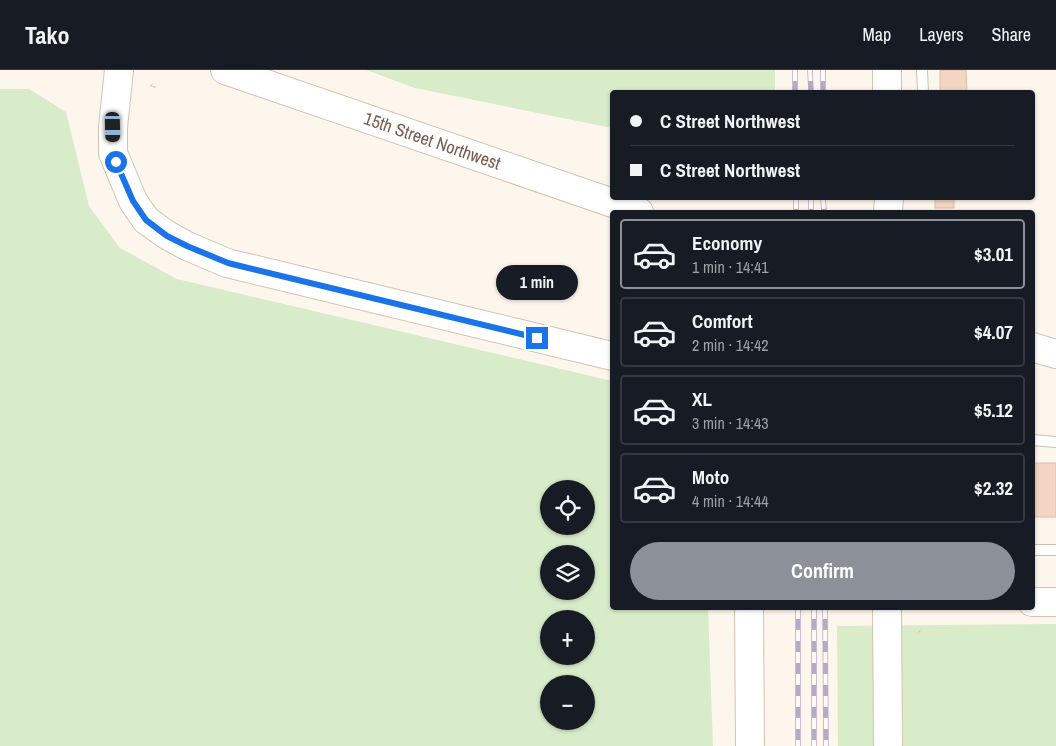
<!DOCTYPE html>
<html lang="en">
<head>
<meta charset="utf-8">
<style>
	:root { --surface:#171b24; --page:#20242c; --text:#f1f3f6; --muted:#9ea1a6; --line:#363941; --accent:#8c9099 }
	body { margin:0; font-family:"Archivo Narrow",sans-serif; background:var(--page); color:var(--text); height:100vh; display:flex; flex-direction:column; font-size:19px; white-space:nowrap }
	* { box-sizing:border-box; margin:0 }
	p { font-size:16px; color:var(--muted) }
	.icon { flex:none; width:28px; height:28px; fill:none; stroke:currentColor; stroke-width:2; stroke-linecap:round; stroke-linejoin:round }
	.map { position:relative; flex:1; overflow:hidden }
	.drawer { position:absolute; left:610px; top:140px; width:425px; height:400px; display:flex; flex-direction:column; background:var(--surface); border-radius:5px; box-shadow:0 1px 4px #0004 }
	.drawer>* { flex:none }
	.top-card { position:absolute; left:610px; top:20px; width:425px; height:110px; border-radius:5px; box-shadow:0 1px 4px #0004; display:grid; align-content:center; height:110px; padding:0 20px; background:var(--surface) }
	.controls { position:absolute; left:540px; top:410px; display:grid; gap:10px }
	.controls a { display:grid; place-items:center; width:55px; height:55px; border-radius:50%; background:var(--surface); box-shadow:0 1px 4px #0004; font-size:25px }
	.end { position:absolute; width:22px; height:22px; margin:-11px; border:6px solid #1a73e8; background:#fff; box-shadow:0 0 0 2px #fff }
	.from { border-radius:50% }
	.bubble { position:absolute; height:35px; border-radius:18px; background:var(--surface); box-shadow:0 1px 4px #0004; font-size:16px; font-weight:700; line-height:35px; text-align:center }
	.car { position:absolute; width:15px; height:30px; margin:-15px -8px; border-radius:6px; box-shadow:0 0 4px 1px #0007; background:linear-gradient(#222 24%,#8ab4d8 0 40%,#222 0 76%,#8ab4d8 0 86%,#222 0) }
	.top-card b { display:flex; align-items:center; gap:18px; height:48px; font-size:19px }
	.top-card b+b { border-top:1px solid var(--line) }
	.top-card i { width:12px; height:12px; background:var(--text) }
	ul { padding:9px 0 0; list-style:none }
	li { display:flex; align-items:center; gap:15px; height:70px; margin:0 10px 8px; padding:0 10px; border:2px solid var(--line); border-radius:5px }
	li div { flex:1 }
	li b { display:block; font-size:19px }
	li em { font-style:normal; font-weight:700 }
	li.current { border-color:var(--accent) }
	li>.icon { width:45px; height:45px; stroke-width:1.5 }
	.button { display:flex; gap:10px; margin-top:auto; padding:10px 20px }
	.button a { flex:1; height:58px; border-radius:30px; background:var(--accent); color:#fff; font-size:20px; font-weight:700; line-height:58px; text-align:center }
	header { display:flex; align-items:center; gap:30px; box-sizing:border-box; height:70px; padding:0 25px; background:var(--surface); border-bottom:1px solid var(--line) }
	header strong { font-size:24px }
	nav { display:flex; gap:28px; margin-inline-start:auto; font-size:18px }
	.map>svg:first-child { display:block }
</style>
</head>
<body>
<header>
<strong>Tako</strong>
<nav><a>Map</a><a>Layers</a><a>Share</a></nav>
</header>
<div class="map">
<svg width="1056" height="676" viewBox="0 0 1056 676">
	<rect width="100%" height="100%" fill="#fdf6ec"/>
	<g fill="#d8ecc9" fill-rule="evenodd">
		<path d="M366,0h409v22h-163v36l-197,-40z"/>
		<path d="M0,19h29l37,23 23,94 31,42 57,31 435,102v227h96l5,138h-713zM549,419h37v37h-37zM549,484h37v37h-37zM549,549h37v37h-37zM549,614h37v37h-37z"/>
		<path d="M1056,554v122h-218l-1,-120z"/>
	</g>
	<g fill="#f3d5c3" stroke="#e6bba3">
		<path d="M940,0h26l1,22h-27z"/>
		<rect x="935" y="128" width="19" height="10"/>
		<rect x="1032" y="393" width="24" height="54"/>
	</g>
	<g fill="none" stroke-linecap="round" stroke-linejoin="round">
		<defs>
			<g id="lane">
				<path d="M922,0l1,22"/>
				<path d="M1032,370l24,2"/>
				<path d="M1032,480h24"/>
			</g>
			<g id="secondary">
				<path d="M119,0l-6,57v26l20,48 13,19 21,15 20,11 40,17 385,93"/>
				<path id="s1" d="M225,0l414,142"/>
				<path d="M887,0v22"/>
				<path d="M888,142l1,-14"/>
				<path d="M1032,277l24,7"/>
				<path d="M1032,532h24"/>
				<path d="M749,538l1,138"/>
				<path d="M887,538l1,138"/>
			</g>
		</defs>
		<use href="#lane" stroke="#d1beb0" stroke-width="12"/>
		<use href="#secondary" stroke="#d6c0b0" stroke-width="30"/>
		<g stroke="#d9b8a5" stroke-width="3" stroke-dasharray="1 4" stroke-linecap="butt">
			<path d="M151,15l3,3 1,-4"/>
			<path d="M919,561l2,2"/>
		</g>
		<use href="#lane" stroke="#fff" stroke-width="10"/>
		<use href="#secondary" stroke="#fff" stroke-width="28"/>
		<defs>
			<g id="rail">
				<path d="M795,0v22"/>
				<path d="M810,0l1,22"/>
				<path d="M823,0v22"/>
				<path d="M796,128v14"/>
				<path d="M811,128v14"/>
				<path d="M823,128l1,14"/>
				<path d="M798,538v138"/>
				<path d="M814,538v138"/>
				<path d="M825,538l1,138"/>
			</g>
		</defs>
		<use href="#rail" stroke="#b9a8c9" stroke-width="5.5"/>
		<use href="#rail" stroke="#fffaf3" stroke-width="4" stroke-dasharray="11" stroke-linecap="butt"/>
	</g>
	<g fill="none" stroke-linecap="round" stroke-linejoin="round">
		<path stroke="#1a73e8" stroke-width="6" d="M116,92l17,39 13,19 21,16 20,10 41,17 309,75"/>
	</g>
	<g text-anchor="middle" stroke-width="4.5" stroke-linejoin="round" paint-order="stroke">
		<g font-size="18" fill="#7a5c4d" stroke="#fffaf3">
			<text dy="6" stroke="none"><textPath href="#s1" startOffset="219">15th Street Northwest</textPath></text>
		</g>
	</g>
</svg>
<div class="controls">
<a><svg class="icon" aria-label="locate" viewBox="0 0 24 24"><circle cx="12" cy="12" r="6"/><path d="M12 2v4M12 18v4M2 12h4M18 12h4"/></svg></a>
<a><svg class="icon" aria-label="layers" viewBox="0 0 24 24"><path d="M12 4l9 5-9 5-9-5zM3 14l9 5 9-5"/></svg></a>
<a>+</a>
<a>−</a>
</div>
<i class="end from" style="left:116px;top:92px"></i>
<i class="end" style="left:537px;top:268px"></i>
<div class="bubble" style="left:496px;top:195px;width:82px">1 min</div>
<i class="car" style="left:113px;top:57px;rotate:179deg"></i>
<div class="top-card">
<b><i class="from"></i>C Street Northwest</b>
<b><i></i>C Street Northwest</b>
</div>
<section class="drawer">
<ul>
<li class="current"><svg class="icon" aria-label="car" viewBox="0 0 24 24"><path d="M5 17H2v-5l4-1 3-4h7l3 4 3 1v5h-3M9 17h6M6 11h13"/><circle cx="7" cy="17" r="2"/><circle cx="17" cy="17" r="2"/></svg><div><b>Economy</b><p>1 min · 14:41</p></div><em>$3.01</em></li>
<li><svg class="icon" aria-label="car" viewBox="0 0 24 24"><path d="M5 17H2v-5l4-1 3-4h7l3 4 3 1v5h-3M9 17h6M6 11h13"/><circle cx="7" cy="17" r="2"/><circle cx="17" cy="17" r="2"/></svg><div><b>Comfort</b><p>2 min · 14:42</p></div><em>$4.07</em></li>
<li><svg class="icon" aria-label="car" viewBox="0 0 24 24"><path d="M5 17H2v-5l4-1 3-4h7l3 4 3 1v5h-3M9 17h6M6 11h13"/><circle cx="7" cy="17" r="2"/><circle cx="17" cy="17" r="2"/></svg><div><b>XL</b><p>3 min · 14:43</p></div><em>$5.12</em></li>
<li><svg class="icon" aria-label="car" viewBox="0 0 24 24"><path d="M5 17H2v-5l4-1 3-4h7l3 4 3 1v5h-3M9 17h6M6 11h13"/><circle cx="7" cy="17" r="2"/><circle cx="17" cy="17" r="2"/></svg><div><b>Moto</b><p>4 min · 14:44</p></div><em>$2.32</em></li>
</ul>
<div class="button"><a>Confirm</a></div>
</section>
</div>
</body>
</html>
